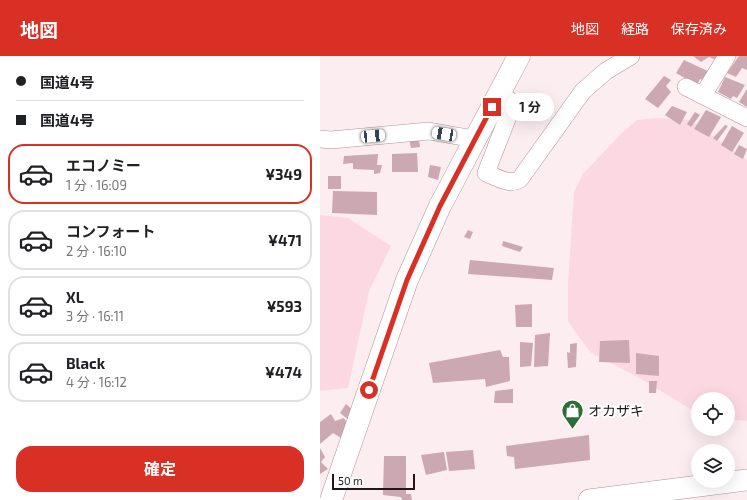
<!DOCTYPE html>
<html lang="ja">
<head>
<meta charset="utf-8">
<style>
	:root { --surface:#fff; --page:#f6f6f6; --text:#202124; --muted:#757577; --line:#e0e0e0; --accent:#d93025 }
	body { margin:0; font-family:"Exo 2","Noto Sans JP",sans-serif; background:var(--page); color:var(--text); height:100vh; display:flex; flex-direction:column; font-size:15px; white-space:nowrap }
	* { box-sizing:border-box; margin:0 }
	p { font-size:13px; color:var(--muted) }
	.icon { flex:none; width:22px; height:22px; fill:none; stroke:currentColor; stroke-width:2; stroke-linecap:round; stroke-linejoin:round }
	.map { position:relative; flex:1; overflow:hidden }
	.panel { display:flex; flex-direction:column; background:var(--surface); width:320px }
	.panel>* { flex:none }
	.top-card { display:grid; align-content:center; height:88px; padding:0 16px; background:var(--surface) }
	.buttons { position:absolute; left:371px; top:336px; display:grid; gap:8px }
	.buttons a { display:grid; place-items:center; width:44px; height:44px; border-radius:50%; background:var(--surface); box-shadow:0 4px 16px #0002; font-size:20px }
	.scale { position:absolute; left:12px; bottom:10px; width:83px; box-sizing:border-box; padding-left:4px; border:2px solid #23161a; border-top:0; font-size:11px; line-height:14px; white-space:nowrap; color:#23161a; -webkit-text-stroke:3px #fff; paint-order:stroke }
	.end { position:absolute; width:18px; height:18px; margin:-9px; border:5px solid #d93025; background:#fff; box-shadow:0 0 0 2px #fff }
	.from { border-radius:50% }
	.bubble { position:absolute; height:28px; border-radius:14px; background:var(--surface); box-shadow:0 4px 16px #0002; font-size:13px; font-weight:700; line-height:28px; text-align:center }
	.car { position:absolute; width:12px; height:24px; margin:-12px -6px; border-radius:5px; box-shadow:0 0 3px 1px #0007; background:linear-gradient(#fff 24%,#345 0 40%,#fff 0 76%,#345 0 86%,#fff 0) }
	.top-card b { display:flex; align-items:center; gap:14px; height:38px; font-size:15px }
	.top-card b+b { border-top:1px solid var(--line) }
	.top-card i { width:10px; height:10px; background:var(--text) }
	ul { padding:0; list-style:none }
	li { display:flex; align-items:center; gap:12px; height:60px; margin:0 8px 6px; padding:0 8px; border:2px solid var(--line); border-radius:16px }
	li div { flex:1 }
	li b { display:block; font-size:15px }
	li em { font-style:normal; font-weight:700 }
	li.current { border-color:var(--accent) }
	li>.icon { width:36px; height:36px; stroke-width:1.5 }
	.button { display:flex; gap:8px; margin-top:auto; padding:8px 16px }
	.button a { flex:1; height:46px; border-radius:16px; background:var(--accent); color:#fff; font-size:16px; font-weight:700; line-height:46px; text-align:center }
	header { display:flex; align-items:center; gap:24px; box-sizing:border-box; height:56px; padding:0 20px; background:var(--accent); color:#fff }
	header strong { font-size:19px }
	nav { display:flex; gap:22px; margin-inline-start:auto; font-size:14px }
	main { display:flex; flex:1; min-height:0 }
	.map>svg:first-child { display:block }
</style>
</head>
<body>
<header>
<strong>地図</strong>
<nav><a>地図</a><a>経路</a><a>保存済み</a></nav>
</header>
<main>
<section class="panel">
<div class="top-card">
<b><i class="from"></i>国道4号</b>
<b><i></i>国道4号</b>
</div>
<ul>
<li class="current"><svg class="icon" aria-label="car" viewBox="0 0 24 24"><path d="M5 17H2v-5l4-1 3-4h7l3 4 3 1v5h-3M9 17h6M6 11h13"/><circle cx="7" cy="17" r="2"/><circle cx="17" cy="17" r="2"/></svg><div><b>エコノミー</b><p>1 分 · 16:09</p></div><em>¥349</em></li>
<li><svg class="icon" aria-label="car" viewBox="0 0 24 24"><path d="M5 17H2v-5l4-1 3-4h7l3 4 3 1v5h-3M9 17h6M6 11h13"/><circle cx="7" cy="17" r="2"/><circle cx="17" cy="17" r="2"/></svg><div><b>コンフォート</b><p>2 分 · 16:10</p></div><em>¥471</em></li>
<li><svg class="icon" aria-label="car" viewBox="0 0 24 24"><path d="M5 17H2v-5l4-1 3-4h7l3 4 3 1v5h-3M9 17h6M6 11h13"/><circle cx="7" cy="17" r="2"/><circle cx="17" cy="17" r="2"/></svg><div><b>XL</b><p>3 分 · 16:11</p></div><em>¥593</em></li>
<li><svg class="icon" aria-label="car" viewBox="0 0 24 24"><path d="M5 17H2v-5l4-1 3-4h7l3 4 3 1v5h-3M9 17h6M6 11h13"/><circle cx="7" cy="17" r="2"/><circle cx="17" cy="17" r="2"/></svg><div><b>Black</b><p>4 分 · 16:12</p></div><em>¥474</em></li>
</ul>
<div class="button"><a>確定</a></div>
</section>
<div class="map">
<svg width="427" height="444" viewBox="0 0 427 444">
	<rect width="100%" height="100%" fill="#fcedf1"/>
	<g fill="#fcd8e3">
		<path d="M337,62l33,2 57,40v261l-19,-2v-20h-30l-1,14 -56,-34 -51,-27 -22,-31v-36l6,-93 9,-18 38,-40 16,-14z"/>
		<path d="M0,159l28,3 43,28 -22,45 -21,97 -28,3z"/>
	</g>
	<g fill="#cca8b3">
		<path d="M373,0h30l-4,5 -10,-4 -8,5z"/>
		<path d="M419,0h8v14l-5,-2 -6,9 -9,-4z"/>
		<path d="M364,4l28,13 -5,9 -7,-3 -3,6 -21,-12z"/>
		<path d="M344,20l7,4 -5,6 5,6 -13,16 -13,-9z"/>
		<path d="M405,21l20,8 -8,13 -4,-2 -2,3 -13,-7z"/>
		<path d="M427,33v18l-8,-5z"/>
		<path d="M352,50l15,6 -7,13 -15,-10z"/>
		<path d="M386,54l15,7 -12,20 -15,-8z"/>
		<path d="M375,56l5,3 -9,12 -4,-3z"/>
		<path d="M405,69l3,1 -11,15 -4,-3z"/>
		<path d="M412,70l12,7 -12,19 -11,-7z"/>
		<path d="M89,83h10l1,8 -9,1z"/>
		<path d="M419,89l8,4 -4,10 -9,-5z"/>
		<path d="M97,97l1,19h-26v-18z"/>
		<path d="M58,98l-1,11h5l-2,8 -6,1v-4l-21,-1v-6l-10,1 1,-8z"/>
		<path d="M110,109l11,2 -3,13 -10,-3z"/>
		<rect x="8" y="120" width="13" height="13"/>
		<path d="M13,135l44,1v23l-45,-2z"/>
		<path d="M148,174l5,2 -3,7 -6,-2z"/>
		<path d="M183,185l20,6 -3,5 -18,-6z"/>
		<path d="M150,204l84,8 -2,12 -84,-6z"/>
		<path d="M212,248v23h-16l-1,-22z"/>
		<path d="M230,277l-2,33 -14,1 1,-32z"/>
		<path d="M309,284l1,23 -31,-1 1,-21z"/>
		<path d="M200,286l13,1 -2,23 -11,1z"/>
		<path d="M257,287l-1,24 -8,1 -1,-16 3,1v-9z"/>
		<path d="M180,294l3,7h6l1,24 -24,6 -1,-8 -52,4 -4,-20z"/>
		<path d="M316,297l23,3v20l-23,-2z"/>
		<path d="M329,325h8l-1,12h-7z"/>
		<path d="M193,333v14h-19l1,-12z"/>
		<path d="M26,348l8,7 -5,9 -9,-7z"/>
		<path d="M11,358l4,7 9,-3 5,9 -8,11 -8,-5 -13,11v-22z"/>
		<path d="M269,379l1,25 -75,9 -1,-12 -7,-1 -1,-10z"/>
		<path d="M0,392l5,9 -4,5 7,7 -8,5z"/>
		<path d="M153,394l2,19 -26,2 -3,-19z"/>
		<path d="M124,396l3,18 -21,5 -5,-20z"/>
		<path d="M64,400h22v38h5l1,6h-10l-1,-3 -18,-2z"/>
	</g>
	<g fill="none" stroke-linecap="round" stroke-linejoin="round">
		<defs>
			<g id="minor">
				<path d="M366,31l61,31"/>
				<path d="M383,39l24,-39"/>
				<path d="M178,40l11,4v14l-23,59c11,4 23,13 34,6l63,-88 23,-20 25,-15"/>
				<path d="M0,83l11,1 98,-9 45,8"/>
			</g>
			<path id="major" d="M269,444l158,-20"/>
			<path id="highway" d="M11,444l76,-220 33,-74 79,-150"/>
		</defs>
		<use href="#minor" stroke="#b5929d" stroke-width="18"/>
		<use href="#major" stroke="#b5929d" stroke-width="22"/>
		<use href="#highway" stroke="#b5929d" stroke-width="23"/>
		<use href="#minor" stroke="#fff" stroke-width="17"/>
		<use href="#major" stroke="#fff" stroke-width="21"/>
		<use href="#highway" stroke="#fff" stroke-width="22"/>
	</g>
	<g fill="none" stroke-linecap="round" stroke-linejoin="round">
		<path stroke="#d93025" stroke-width="5" d="M49,334l38,-110 33,-74 52,-99"/>
	</g>
	<defs>
		<symbol id="shop-pin" viewBox="-11 -11 22 30"><path d="M0 17L-7.5 6A9.5 9.5 0 1 1 7.5 6Z" fill="#2c6e39" stroke="#fff"/><path d="M-5-2.5h2.3a2.7 3.5 0 0 1 5.4 0H5L5.5 6h-11ZM-1.5-2.5h3a1.5 2.3 0 0 0-3 0Z" fill="#fff"/></symbol>
	</defs>
	<g fill-rule="evenodd">
		<use href="#shop-pin" x="240" y="342" width="25" height="34"/>
	</g>
	<g text-anchor="middle" stroke-width="4" stroke-linejoin="round" paint-order="stroke">
		<g font-size="14" fill="#23161a" stroke="#fff" text-anchor="start">
			<text x="268" y="360">オカザキ</text>
		</g>
	</g>
</svg>
<div class="buttons">
<a><svg class="icon" aria-label="locate" viewBox="0 0 24 24"><circle cx="12" cy="12" r="6"/><path d="M12 2v4M12 18v4M2 12h4M18 12h4"/></svg></a>
<a><svg class="icon" aria-label="layers" viewBox="0 0 24 24"><path d="M12 4l9 5-9 5-9-5zM3 14l9 5 9-5"/></svg></a>
</div>
<div class="scale">50 m</div>
<i class="end from" style="left:49px;top:334px"></i>
<i class="end" style="left:172px;top:51px"></i>
<div class="bubble" style="left:186px;top:37px;width:48px">1 分</div>
<i class="car" style="left:124px;top:78px;rotate:280deg"></i>
<i class="car" style="left:53px;top:80px;rotate:85deg"></i>
</div>
</main>
</body>
</html>
